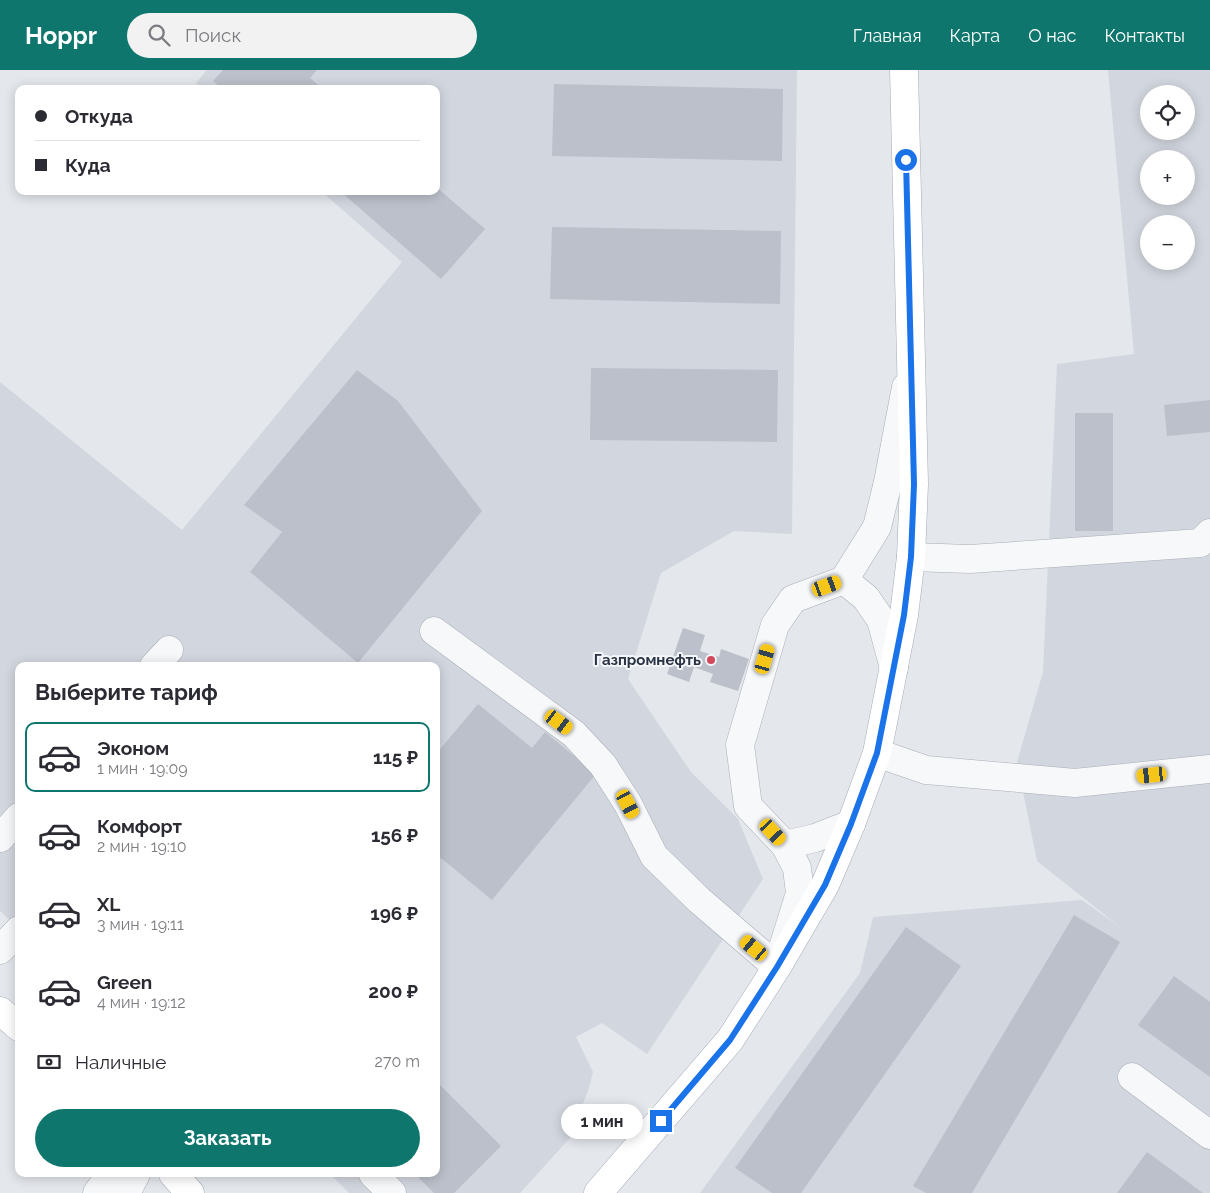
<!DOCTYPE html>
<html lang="ru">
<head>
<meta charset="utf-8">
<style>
	:root { --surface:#fff; --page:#f2f2f3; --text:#2b2b33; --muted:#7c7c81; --line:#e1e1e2; --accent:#0f766e }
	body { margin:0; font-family:Raleway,sans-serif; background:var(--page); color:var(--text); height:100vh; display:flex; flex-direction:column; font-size:19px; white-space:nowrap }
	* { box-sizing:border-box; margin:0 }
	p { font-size:16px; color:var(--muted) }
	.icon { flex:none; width:28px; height:28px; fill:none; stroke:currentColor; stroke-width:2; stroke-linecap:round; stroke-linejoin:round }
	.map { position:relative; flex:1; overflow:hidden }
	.side { position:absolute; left:15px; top:592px; width:425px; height:515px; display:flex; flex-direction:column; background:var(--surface); border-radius:10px; box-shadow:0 2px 12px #0003 }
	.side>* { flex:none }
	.hud { position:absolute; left:15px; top:15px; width:425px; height:110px; border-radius:10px; box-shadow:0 2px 12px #0003; display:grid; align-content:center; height:110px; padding:0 20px; background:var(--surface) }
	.fabs { position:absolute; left:1140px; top:15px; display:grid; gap:10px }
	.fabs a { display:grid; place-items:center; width:55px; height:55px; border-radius:50%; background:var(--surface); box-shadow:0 2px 12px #0003; font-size:25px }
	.end { position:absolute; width:22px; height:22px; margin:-11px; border:6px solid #1a73e8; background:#fff; box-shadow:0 0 0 2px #fff }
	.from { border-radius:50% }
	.bubble { position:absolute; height:35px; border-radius:18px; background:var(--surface); box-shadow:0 2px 12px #0003; font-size:16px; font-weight:700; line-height:35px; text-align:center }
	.car { position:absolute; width:15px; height:30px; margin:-15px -8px; border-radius:6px; box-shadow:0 0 4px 1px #0007; background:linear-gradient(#f5c518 24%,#345 0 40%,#f5c518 0 76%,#345 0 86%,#f5c518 0) }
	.hud b { display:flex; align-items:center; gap:18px; height:48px; font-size:19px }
	.hud b+b { border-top:1px solid var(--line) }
	.hud i { width:12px; height:12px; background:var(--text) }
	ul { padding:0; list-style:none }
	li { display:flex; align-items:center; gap:15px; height:70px; margin:0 10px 8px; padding:0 10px; border:2px solid transparent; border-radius:10px }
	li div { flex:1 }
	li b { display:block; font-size:19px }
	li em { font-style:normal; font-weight:700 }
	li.selected { border-color:var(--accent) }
	li>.icon { width:45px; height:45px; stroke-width:1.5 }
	h2 { padding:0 20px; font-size:22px; line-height:60px }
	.pay { display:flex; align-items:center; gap:12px; height:55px; padding:0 20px; font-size:19px }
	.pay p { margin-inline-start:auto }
	.cta { display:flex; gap:10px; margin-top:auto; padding:10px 20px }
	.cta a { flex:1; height:58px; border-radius:30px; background:var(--accent); color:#fff; font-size:20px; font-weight:700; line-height:58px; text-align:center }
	header { display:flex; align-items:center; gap:30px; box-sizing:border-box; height:70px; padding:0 25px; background:var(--accent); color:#fff }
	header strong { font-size:24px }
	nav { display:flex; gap:28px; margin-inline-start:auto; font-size:18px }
	.search { width:350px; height:45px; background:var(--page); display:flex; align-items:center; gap:12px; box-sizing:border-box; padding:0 18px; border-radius:28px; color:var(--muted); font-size:19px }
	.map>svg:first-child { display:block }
</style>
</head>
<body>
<header>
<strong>Hoppr</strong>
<div class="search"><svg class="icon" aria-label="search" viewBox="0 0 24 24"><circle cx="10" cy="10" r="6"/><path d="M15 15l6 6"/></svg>Поиск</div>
<nav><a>Главная</a><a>Карта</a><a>О нас</a><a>Контакты</a></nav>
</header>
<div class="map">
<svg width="1210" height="1123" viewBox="0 0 1210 1123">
	<rect width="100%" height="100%" fill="#e4e7ec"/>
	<g fill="#d2d6de" fill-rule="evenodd">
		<path d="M207,0h590l-5,464 -58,-3 -73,42 -33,106 63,93 47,47 25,60 -116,175 -45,-31 -26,14 17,35 -4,16 -19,50 -50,55h-171l-19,-19h106v-508h-417v263l-19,-18v-529l182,148 220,-268 -81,-71h115v-102h-234l-6,-6z"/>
		<path d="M1108,0h102v1123h-510l160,-220 13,-56 209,-17 38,27 -83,-66 -20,-99 26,-90 14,-308 77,-10zM1149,24h37v37h-37zM1149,89h37v37h-37zM1149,154h37v37h-37z"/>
	</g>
	<g fill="#bbc0ca">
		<path d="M223,0h94l-7,8 13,11h-101l-9,-8z"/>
		<path d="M554,14l229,5 -1,72 -230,-5z"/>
		<path d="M436,117l49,42 -44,50 -101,-88h96z"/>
		<path d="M552,157l229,4 -1,73 -230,-5z"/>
		<path d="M591,298l187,2 -1,72 -187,-2z"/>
		<path d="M357,300l41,31 84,110 -124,152 -108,-91 32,-40 -38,-27z"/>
		<path d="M1210,330v32l-43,4 -3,-31z"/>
		<rect x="1075" y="343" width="38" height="118"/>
		<path d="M683,558l22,7 -5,16 19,6 2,-8 28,10 -11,32 -28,-9 3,-8 -19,-7 -5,15 -22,-8z"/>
		<path d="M478,634l54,44 13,-16 51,42 -104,126 -51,-42 -5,6v-110z"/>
		<path d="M1074,845l46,27 -148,251h-46l-13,-7z"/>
		<path d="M906,857l55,39 -160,227h-29l-37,-25z"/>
		<path d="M1174,906l36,26v75l-72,-52z"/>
		<path d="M436,1011l65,65 -47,47h-20l-19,-19h21z"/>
		<path d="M1147,1082l56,41h-86z"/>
	</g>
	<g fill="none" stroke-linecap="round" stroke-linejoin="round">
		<defs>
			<g id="minor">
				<path d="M911,487l59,2 230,-16 10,-10"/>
				<path d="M844,510l22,18 15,22 13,48"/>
				<path d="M434,561l140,103 29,31 25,39 26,52 45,44 78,67 23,-74 -3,-25 -12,-23 -37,-39 -8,-61 35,-120 18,-26 51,-19 33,-53 11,-45 18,-95"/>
				<path d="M154,596l15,-16"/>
				<path d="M877,683l49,17 149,13 135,-14"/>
				<path d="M0,768l19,-21"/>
				<path d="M785,775l30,-7 36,-14"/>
				<path d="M0,880l19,-20"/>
				<path d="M1132,1007l78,58"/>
				<path d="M373,1104l19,19"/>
				<path d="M97,1123l15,-19"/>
				<path d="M126,1123l10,-19"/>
			</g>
			<g id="major">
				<path d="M0,941l19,16"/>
				<path d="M173,1104l17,19"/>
				<path d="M598,1123l132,-153 47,-73 48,-82 26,-61 26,-71 27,-138 7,-58 3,-73 -10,-414"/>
			</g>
		</defs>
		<use href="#minor" stroke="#a9aeb7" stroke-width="29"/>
		<use href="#major" stroke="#a3abb8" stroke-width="29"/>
		<use href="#minor" stroke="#f7f8fa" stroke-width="28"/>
		<use href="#major" stroke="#fff" stroke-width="28"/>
	</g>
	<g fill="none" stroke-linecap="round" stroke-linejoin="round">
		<path stroke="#1a73e8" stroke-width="6" d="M661,1051l69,-81 47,-73 48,-82 26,-61 26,-71 27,-138 7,-58 3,-73 -8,-324"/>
	</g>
	<circle fill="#d1495b" stroke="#f4f6f9" stroke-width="2" cx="711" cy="590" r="5"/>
	<g text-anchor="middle" stroke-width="4" stroke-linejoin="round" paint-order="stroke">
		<g font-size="15" font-weight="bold" fill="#2b3445" stroke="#f4f6f9" text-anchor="end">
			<text x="701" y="595">Газпромнефть</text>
		</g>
	</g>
</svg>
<div class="fabs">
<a><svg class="icon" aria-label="locate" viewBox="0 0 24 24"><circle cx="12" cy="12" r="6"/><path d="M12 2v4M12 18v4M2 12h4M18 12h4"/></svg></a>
<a>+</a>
<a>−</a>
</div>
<i class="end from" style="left:906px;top:90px"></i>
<i class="end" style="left:661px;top:1051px"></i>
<div class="bubble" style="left:561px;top:1034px;width:82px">1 мин</div>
<i class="car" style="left:827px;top:516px;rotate:70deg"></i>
<i class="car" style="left:765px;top:589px;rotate:16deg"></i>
<i class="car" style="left:559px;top:652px;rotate:126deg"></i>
<i class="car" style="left:1152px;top:705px;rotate:264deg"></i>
<i class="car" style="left:628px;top:734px;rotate:152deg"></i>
<i class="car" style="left:773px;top:762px;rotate:137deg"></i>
<i class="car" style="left:754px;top:878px;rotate:310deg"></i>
<div class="hud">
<b><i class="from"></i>Откуда</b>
<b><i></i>Куда</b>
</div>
<section class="side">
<h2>Выберите тариф</h2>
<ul>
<li class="selected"><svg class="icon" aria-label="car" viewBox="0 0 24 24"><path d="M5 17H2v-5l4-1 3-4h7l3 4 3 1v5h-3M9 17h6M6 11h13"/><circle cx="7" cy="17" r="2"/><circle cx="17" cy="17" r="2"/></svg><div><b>Эконом</b><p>1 мин · 19:09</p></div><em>115 ₽</em></li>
<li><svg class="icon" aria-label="car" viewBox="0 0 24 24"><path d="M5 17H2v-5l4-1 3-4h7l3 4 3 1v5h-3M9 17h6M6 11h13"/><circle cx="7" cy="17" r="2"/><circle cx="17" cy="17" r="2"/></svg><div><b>Комфорт</b><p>2 мин · 19:10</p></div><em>156 ₽</em></li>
<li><svg class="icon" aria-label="car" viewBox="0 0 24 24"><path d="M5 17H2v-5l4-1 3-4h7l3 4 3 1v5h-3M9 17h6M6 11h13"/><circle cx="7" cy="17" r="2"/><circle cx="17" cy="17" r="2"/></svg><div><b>XL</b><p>3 мин · 19:11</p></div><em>196 ₽</em></li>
<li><svg class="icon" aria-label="car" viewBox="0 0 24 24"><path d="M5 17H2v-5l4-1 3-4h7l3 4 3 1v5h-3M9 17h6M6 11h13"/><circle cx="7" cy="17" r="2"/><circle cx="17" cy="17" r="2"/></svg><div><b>Green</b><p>4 мин · 19:12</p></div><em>200 ₽</em></li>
</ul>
<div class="pay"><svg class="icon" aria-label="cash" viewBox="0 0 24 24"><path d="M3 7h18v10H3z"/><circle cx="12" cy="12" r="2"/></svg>Наличные<p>270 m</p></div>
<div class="cta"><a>Заказать</a></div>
</section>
</div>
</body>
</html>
